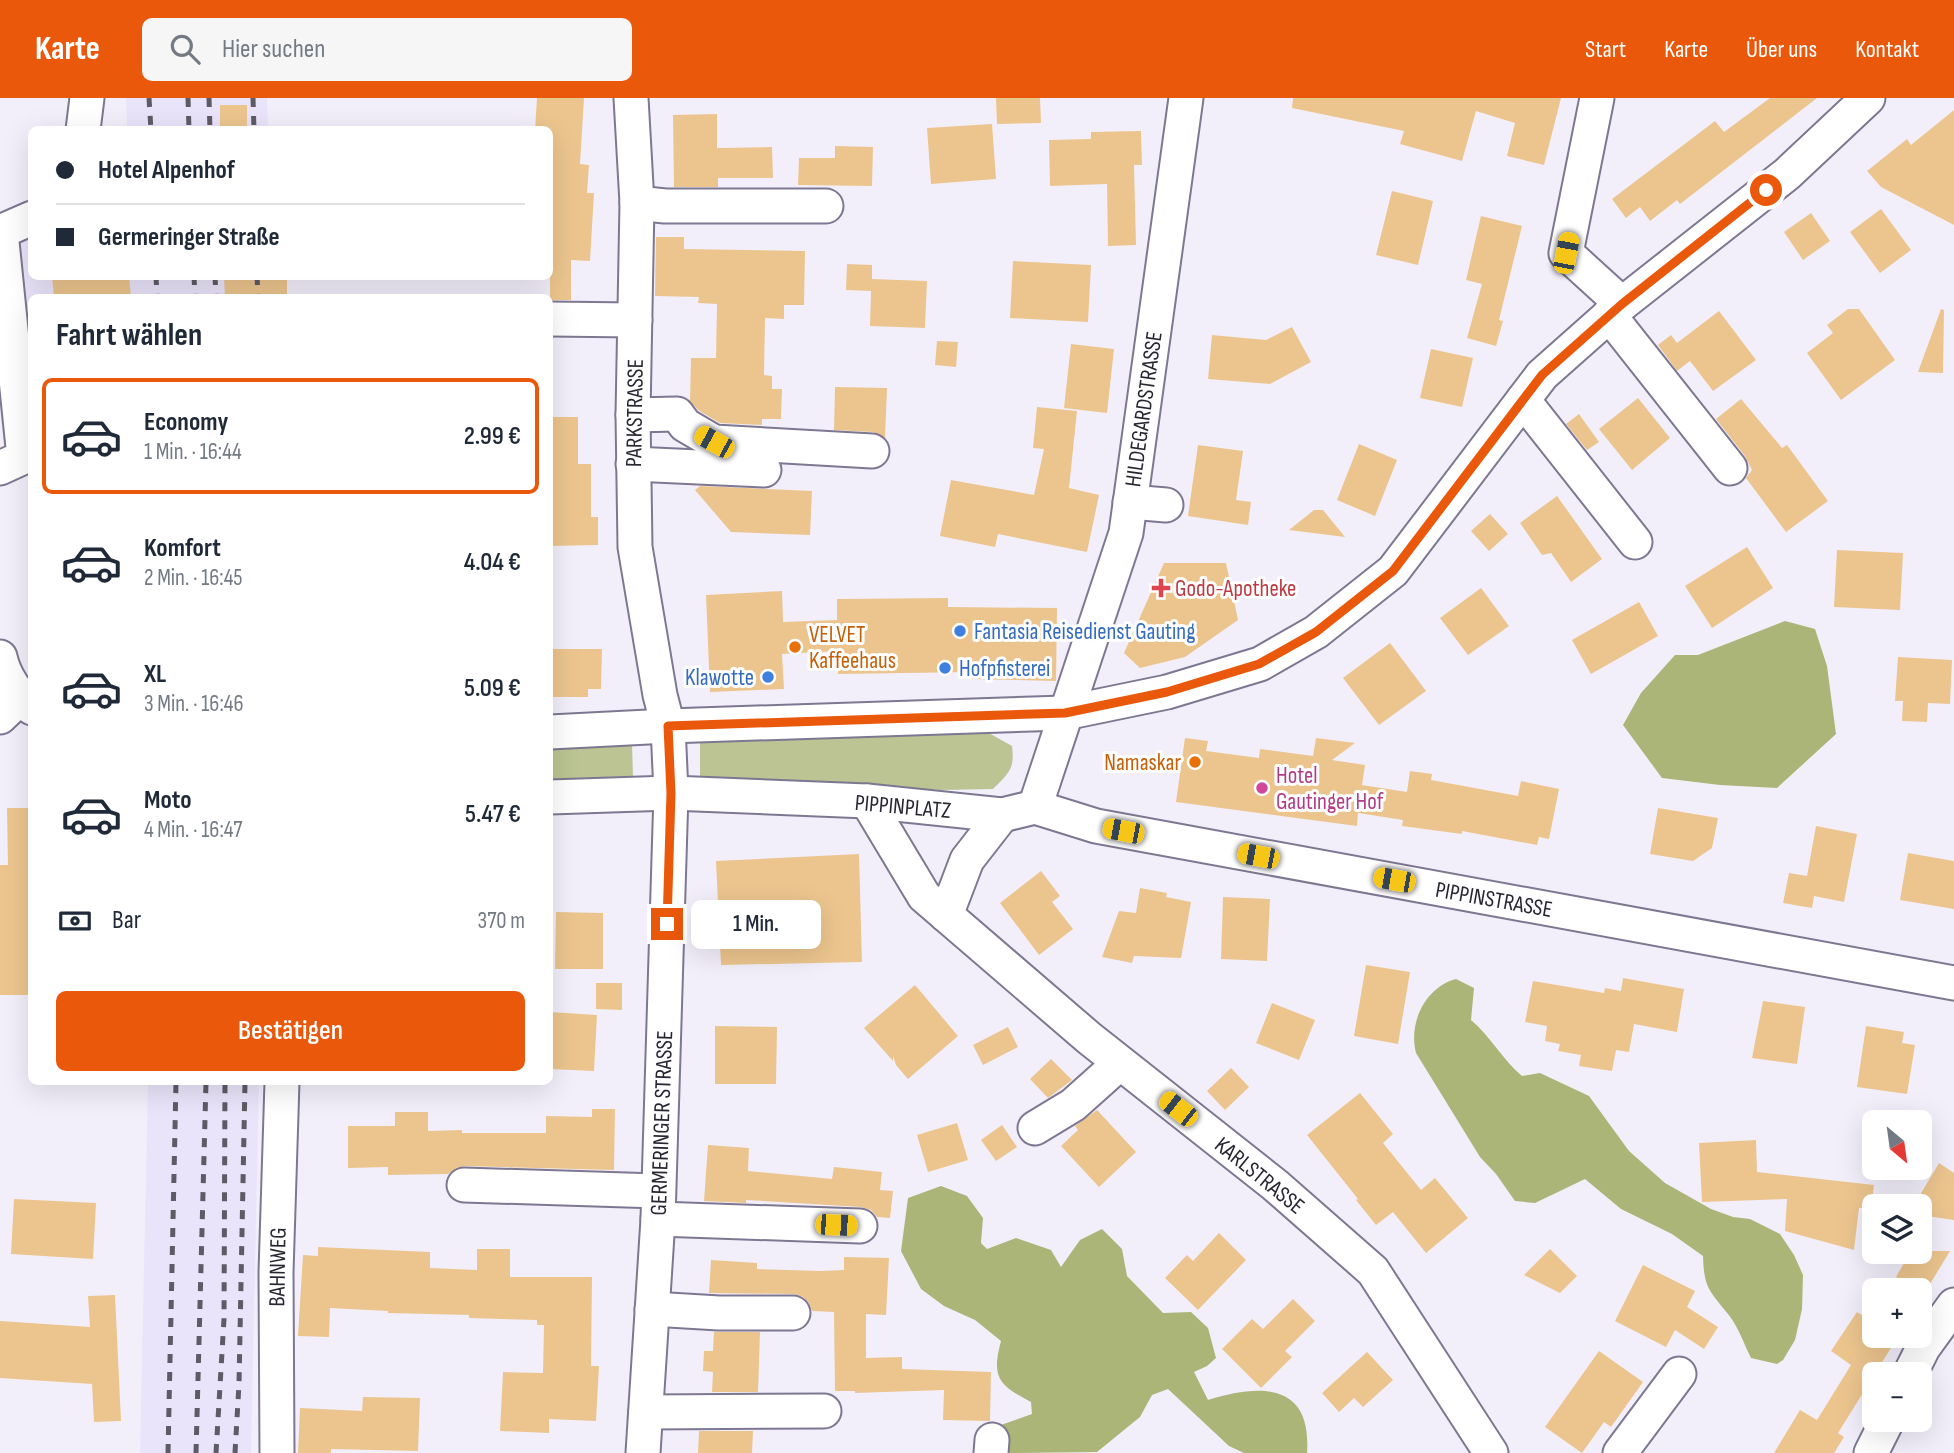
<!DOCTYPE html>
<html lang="de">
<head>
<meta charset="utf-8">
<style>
	:root { --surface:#fff; --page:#f6f6f7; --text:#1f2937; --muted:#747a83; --line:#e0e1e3; --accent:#ea580c }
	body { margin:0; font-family:"Sofia Sans Condensed",sans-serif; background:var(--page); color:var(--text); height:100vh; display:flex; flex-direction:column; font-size:26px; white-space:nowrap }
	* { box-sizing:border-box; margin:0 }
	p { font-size:23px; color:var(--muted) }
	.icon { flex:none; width:38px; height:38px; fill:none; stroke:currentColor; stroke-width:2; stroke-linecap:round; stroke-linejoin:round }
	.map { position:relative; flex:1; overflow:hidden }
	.details { position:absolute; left:28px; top:196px; width:525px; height:791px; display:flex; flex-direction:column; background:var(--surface); border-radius:10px; box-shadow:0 7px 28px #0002 }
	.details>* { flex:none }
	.top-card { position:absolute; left:28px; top:28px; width:525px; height:154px; border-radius:10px; box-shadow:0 7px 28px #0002; display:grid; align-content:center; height:154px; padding:0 28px; background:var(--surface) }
	.needle { width:46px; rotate:151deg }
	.buttons { position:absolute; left:1862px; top:1012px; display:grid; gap:14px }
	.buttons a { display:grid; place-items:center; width:70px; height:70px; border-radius:10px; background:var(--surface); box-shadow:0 7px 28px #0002; font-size:35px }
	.end { position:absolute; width:32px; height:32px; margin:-16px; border:9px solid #ea580c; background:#fff; box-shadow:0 0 0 4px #fff }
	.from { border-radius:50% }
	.bubble { position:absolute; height:49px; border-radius:10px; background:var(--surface); box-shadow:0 7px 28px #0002; font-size:23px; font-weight:600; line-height:49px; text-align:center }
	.car { position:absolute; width:21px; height:42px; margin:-21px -10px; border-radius:9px; box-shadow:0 0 5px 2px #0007; background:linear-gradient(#f5c518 24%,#345 0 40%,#f5c518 0 76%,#345 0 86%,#f5c518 0) }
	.top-card b { display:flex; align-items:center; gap:24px; height:66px; font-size:26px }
	.top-card b+b { border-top:2px solid var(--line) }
	.top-card i { width:18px; height:18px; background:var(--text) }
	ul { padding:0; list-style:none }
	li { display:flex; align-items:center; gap:21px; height:116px; margin:0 14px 10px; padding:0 14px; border:4px solid transparent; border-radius:10px }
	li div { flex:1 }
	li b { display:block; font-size:26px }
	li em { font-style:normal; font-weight:600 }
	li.selected { border-color:var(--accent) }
	li>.icon { width:63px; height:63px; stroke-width:1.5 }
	h2 { padding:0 28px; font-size:32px; line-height:84px }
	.pay { display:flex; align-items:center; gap:18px; height:77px; padding:0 28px; font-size:26px }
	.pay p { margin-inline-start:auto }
	.action { display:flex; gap:14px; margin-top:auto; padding:14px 28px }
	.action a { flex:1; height:80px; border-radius:10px; background:var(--accent); color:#fff; font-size:28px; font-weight:600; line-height:80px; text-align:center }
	header { display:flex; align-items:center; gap:42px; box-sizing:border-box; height:98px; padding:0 35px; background:var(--accent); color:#fff }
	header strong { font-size:33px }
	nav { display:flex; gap:38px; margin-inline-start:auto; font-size:24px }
	.search { width:490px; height:63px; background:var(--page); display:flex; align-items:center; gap:18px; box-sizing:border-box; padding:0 24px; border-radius:10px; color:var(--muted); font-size:26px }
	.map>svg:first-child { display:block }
</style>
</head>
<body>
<header>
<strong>Karte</strong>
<div class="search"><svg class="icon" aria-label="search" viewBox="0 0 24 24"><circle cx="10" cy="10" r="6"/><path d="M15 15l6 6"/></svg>Hier suchen</div>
<nav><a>Start</a><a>Karte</a><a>Über uns</a><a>Kontakt</a></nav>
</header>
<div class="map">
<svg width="1954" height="1355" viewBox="0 0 1954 1355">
	<rect width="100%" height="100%" fill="#f2effb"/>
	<g fill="#eae4fa">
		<path d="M126,0h141l1,31h-141z"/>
		<path d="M31,115l1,63 239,1v20l-239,1 -1,173 -24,2 -7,-60v-179z"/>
		<path d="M148,984h111l-8,371h-111z"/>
	</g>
	<g fill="#bbc492">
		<path d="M987,634l25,14c3,23 -3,27 -19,43l-53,1 -182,-11 -58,1v-41z"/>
		<path d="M632,645l1,35 -83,3v-35z"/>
	</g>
	<g fill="#abb577">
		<path d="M1785,523l30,8 12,37 9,68 -59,54 -57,-3 -58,-7 -39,-53 18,-32 34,-38h23z"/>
		<path d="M1456,881l18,9 -3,32c20,17 31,39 51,56l18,-3 49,23 40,55 36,32 46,26 22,8 17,2 30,15 14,21 9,20 -1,34 -7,31 -12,20 -6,4 -26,-6c-7,-14 -13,-32 -23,-44 -19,-24 -24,-26 -25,-58l-31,-22 -51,-25 -36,-30 -50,24 -20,-2 -19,-27 -16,-17 -64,-104c-8,-31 10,-66 40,-74z"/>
		<path d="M941,1088l26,10 16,22 -2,25 6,6 29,-11 35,12 10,17 19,-27 22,-11 20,20 5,27 36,37 28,-1 17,16 8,30 -9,8 -13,6 14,28c52,-16 104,-18 99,53h-63l-15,-7 -61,-57 -16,6 -12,22 -43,35 -90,1 -9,-27 34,-12 -1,-12c-32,-17 -40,-24 -30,-61l-26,-21 -31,-14 -23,-17 -20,-38 7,-53z"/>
	</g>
	<g fill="#ecc58e">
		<path d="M537,0h47l-4,66 9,1 -2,28h7l-4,68 -19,-1v40h-21v-170h-15z"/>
		<path d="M996,0h44l1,25 -44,1z"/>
		<path d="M1293,0h268l-17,67 -37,-9 8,-33 -39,-12 -14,50 -62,-17 4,-13 -112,-23z"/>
		<path d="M1770,0h47l-137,106 -3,-4 -27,21 -10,-14 -14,11 -14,-19 103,-78 9,11z"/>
		<rect x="220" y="7" width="27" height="25"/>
		<path d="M1954,12v115l-73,-38 -14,-16 40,-32 4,6z"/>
		<path d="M717,16v34l55,-1 1,31h-55v9h-44l-1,-72z"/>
		<path d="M992,26l4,55 -65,5 -4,-56z"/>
		<path d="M1141,33l1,34h-8l2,80 -28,1 -1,-62 -57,2 -1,-46 42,-1v-7z"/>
		<path d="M835,48l38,1 -1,39 -74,-1 1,-27h36z"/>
		<path d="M1392,93l41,10 -15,64 -42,-10z"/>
		<path d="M1881,111l30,41 -31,23 -30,-41z"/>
		<path d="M1811,115l19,28 -27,19 -19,-28z"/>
		<path d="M1481,118l41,10 -23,94 4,1 -7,25 -29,-8 15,-54 -16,-4z"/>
		<path d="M656,139h28v12l121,2 -1,54h-20v14l-19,-1 -1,57 8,1v13h10l-1,30h-19v6l-42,-2 -22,-13 -8,-9 1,-43h25l1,-54 -19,-1 1,-6 -44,-1z"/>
		<path d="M1013,163l78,4 -3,57 -78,-4z"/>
		<path d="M847,166l25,1v15v-1l55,2 -2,47 -55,-2 1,-35 -25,-1z"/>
		<path d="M52,178h77l2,22h-77z"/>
		<path d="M224,178h63v22h-62z"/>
		<path d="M1848,211h11l36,51 -54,40 -34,-47 26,-20 -6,-8z"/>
		<path d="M1941,211l3,1 -1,63 -25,-1z"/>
		<path d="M1719,213l37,49 -43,31 -23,-30 -13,10 -19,-26 13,-10 6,8z"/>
		<path d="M1292,229l19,35 -41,22 -62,-5 4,-44 54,5z"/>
		<path d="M937,243l21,1 -2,25 -21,-2z"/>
		<path d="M1071,246l43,5 -7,64 -43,-5z"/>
		<path d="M1431,251l42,9 -11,49 -42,-9z"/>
		<path d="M835,289l52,1 -2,50 -12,-6 -39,-2z"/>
		<path d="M1638,300l32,40 -38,32 -33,-41z"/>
		<path d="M1741,301l41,49 5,-3 41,56 -42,31 -40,-54 6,-8 -7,-14 -29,-37z"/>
		<path d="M1037,309l40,4 -8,77 30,7 -12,57 -89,-18 -3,13 -55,-11 11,-56 83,15 10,-46 -11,-1z"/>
		<path d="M1579,316l20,28 -12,8 -21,-26z"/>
		<path d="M550,319h28v47h13v53h7v28l-48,1z"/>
		<path d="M1359,346l38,16 -22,56 -38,-16z"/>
		<path d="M1198,347l45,6 -7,49 15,2 -3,23 -60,-9z"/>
		<path d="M700,388l112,5 -2,44 -79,-3 -36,-42z"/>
		<path d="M1557,398l45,63 -31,23 -20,-29 -9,2 -22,-32z"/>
		<path d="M1314,412h9l22,27 -56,-7z"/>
		<path d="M1490,416l18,20 -19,17 -18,-20z"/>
		<path d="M1747,449l26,41 -61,40 -27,-42z"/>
		<path d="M1837,452l66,3 -3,57 -66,-3z"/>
		<path d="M1164,465h62l12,57 -53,37 -45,11 -16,-15z"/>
		<path d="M1481,490l28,38 -41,29 -28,-37z"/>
		<path d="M782,493l1,31 54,-2v-21l111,-1v9l109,1 -1,73 -84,-2v-7l-134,2v-23l-56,3 2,35 -74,3 -4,-97z"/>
		<path d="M1639,504l19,34 -67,38 -19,-34z"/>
		<path d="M1390,545l36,48 -47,34 -36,-47z"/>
		<path d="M550,551h52l-1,40h-13v8h-38z"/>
		<path d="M1898,559l54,3 -2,44 -22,-1 -1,19 -25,-1 1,-20h-8z"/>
		<path d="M1185,640l23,3 -2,10 53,7 1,-9 53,7 3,-18 39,5 -23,17 33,5 -3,20 45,7 3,-21 22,3 -1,6 87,16 3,-15 38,8 -10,50 -10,-2 -2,8 -75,-14v3l-60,-8 1,-6 -45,-7 -1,13 -181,-24z"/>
		<path d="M7,710h25v187h-32v-130h8z"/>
		<path d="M1658,710l60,10 -6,30 -19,13 -43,-7z"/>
		<path d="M1816,728l41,8 -13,68 -30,-6 -2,12 -29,-5 6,-30 18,3z"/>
		<path d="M1908,755l46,8v48l-54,-9z"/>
		<path d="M859,756l3,108 -141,3 -5,-104z"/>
		<path d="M1041,773l19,25 -8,6 21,27 -34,26 -39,-52z"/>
		<path d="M1140,790l27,5 -1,4 25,5 -10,56 -47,-2 -2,7 -30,-6 17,-46 17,2z"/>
		<path d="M1223,799l47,2 -3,62 -46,-2z"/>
		<path d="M556,814l47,1v56h-48z"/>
		<path d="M1366,867l44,7 -12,72 -44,-8z"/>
		<path d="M1623,880l61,11 -7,43 -43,-8 -5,28 -13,-2 -4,21 -33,-5 2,-11 -23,-4 2,-7 -15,-3 2,-15 -22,-4 8,-41 71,12 1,-5 16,3z"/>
		<path d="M596,885h26v27l-26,-1z"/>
		<path d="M915,887l43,51 -50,43 -12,-14 -3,-9v5l-29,-33z"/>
		<path d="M1763,903l42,6 -8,57 -45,-6z"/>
		<path d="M1272,905l43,17 -16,40 -43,-17z"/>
		<path d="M550,914l47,3 -3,56 -44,-2z"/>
		<path d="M715,928l62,1 -1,57h-61z"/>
		<path d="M1866,928l38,6 -2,11 13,2 -8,49 -50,-7z"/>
		<path d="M1008,929l10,20 -35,18 -10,-20z"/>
		<path d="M1051,961l21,21 -24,18 -18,-19z"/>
		<path d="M1231,970l18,19 -24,23 -18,-19z"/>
		<path d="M1360,995l33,41 -10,9 38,47 14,-12 33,40 -42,35 -33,-41 -17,13 -20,-25 2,-1 -51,-64z"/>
		<path d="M592,1011h23l-1,61 -149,-4 -9,2 -8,6 -60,1v-8l-40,1v-42h47v-14h33v19l34,-1v3h84v-17l46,1z"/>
		<path d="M1097,1012l39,42 -37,35 -38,-41 17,-16 -3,-4z"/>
		<path d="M957,1025l11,37 -40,12 -11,-37z"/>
		<path d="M1002,1027l15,22 -21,14 -15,-21z"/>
		<path d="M1756,1042l1,32 117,13 -3,23h-12l-5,42 -69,-19 2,-32 -85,3 -3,-59z"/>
		<path d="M708,1047l41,3 -1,23 84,8 2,-12 48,5 -2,18 13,1 -3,27 -13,-1 -6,-7 -10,-3 -115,-7v3l-42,-2z"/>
		<path d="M1939,1065l15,10v47l-34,-5v-20z"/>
		<path d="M14,1101l82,4 -3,56 -82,-5z"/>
		<path d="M1219,1135l27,27 -48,50 -33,-32 22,-23 6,6z"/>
		<path d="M318,1149l112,5v16l47,2v-21h33v28h82l-1,89h8l-3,55 -47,-2v14l-49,-2 3,-59 40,1 1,-48h-7v-5l-68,-2v-3l-81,-2v-2l-58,-3 -1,29 -31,-1 5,-81 15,1z"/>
		<path d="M1550,1151l27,27 -17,17 -36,-18z"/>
		<path d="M1911,1153h39l-26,43 -28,-17z"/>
		<path d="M844,1159l45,1 -3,57 -20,-1v44l36,-1v12l89,3 -1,49 -47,-1 1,-30 -89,3v-2h-20l-1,-79 -22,-1 -3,-8 -6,-6 -9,-3 -85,-1 2,-33 46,3v6l64,2 23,-1z"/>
		<path d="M1643,1167l52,26 -8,16 31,20 -14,22 -29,-19 -9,17 -51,-26z"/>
		<path d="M115,1197l6,126 -27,1 -2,-38 -92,-6v-57l90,6 -2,-31z"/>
		<path d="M1293,1201l22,22 -30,30 7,6 -31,31 -39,-39 30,-30 11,10z"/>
		<path d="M1857,1214l17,11v12h25l-61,98 6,4 -10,16h-60l26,-43 17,10 34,-55 -20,-14z"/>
		<path d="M714,1234h46l-2,60h-46l1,-20 -10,-1 1,-20h9z"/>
		<path d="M1599,1253l44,31 -32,45 -7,-5 -22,31 -37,-26z"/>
		<path d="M1367,1254l26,28 -30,27 -9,-9 -15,14 -17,-19z"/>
		<path d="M363,1299l57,1 -2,53 -87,-2v4h-33l2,-45 62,3z"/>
		<path d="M699,1333h54l-1,22h-54z"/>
	</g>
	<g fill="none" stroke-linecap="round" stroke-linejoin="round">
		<defs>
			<g id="minor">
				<path d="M631,0l6,105 -4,212 2,132 25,148 8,31 3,67 -13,426 -15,234"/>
				<path d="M1597,0l-31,155 56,51"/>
				<path d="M83,32l4,-32"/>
				<path d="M637,105l28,3h161"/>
				<path d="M0,134l32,-14"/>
				<path d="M1609,217l121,153"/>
				<path d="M550,221l85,1"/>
				<path d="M1523,302l112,142"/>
				<path d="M633,317l44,-1 8,11 29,17 158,9"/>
				<path d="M633,366l131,6"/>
				<path d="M0,370l24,-11 -23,-225"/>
				<path d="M1130,404l36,3"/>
				<path d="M0,559c4,19 17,38 32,51"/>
				<path d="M0,619l20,-19"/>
				<path d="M550,634l118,-6 397,-13 102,-21 93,-28 56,-32 77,-61 149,-196 80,-71 165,-130 81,-76"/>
				<path d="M550,699l121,-4 196,8 135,14 33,-8"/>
				<path d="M867,703l57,95 165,142 186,147 98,86 118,182"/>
				<path d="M1035,709l61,19 858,157"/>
				<path d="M1035,709l91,-274 60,-435"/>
				<path d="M946,817l21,-55 35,-45"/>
				<path d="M1035,1030l38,-23 47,-42"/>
				<path d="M464,1087l194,6"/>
				<path d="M658,1121l202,7"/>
				<path d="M652,1211l67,4h74"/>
				<path d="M1910,1276l13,-26 31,-43"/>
				<path d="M646,1314l178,-1"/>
				<path d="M277,1355l-1,-181 6,-190"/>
				<path d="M991,1355l1,-13"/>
				<path d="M1620,1355l59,-79"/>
				<path d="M1871,1355l17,-34"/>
			</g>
		</defs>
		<use href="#minor" stroke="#7e7791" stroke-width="37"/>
		<use href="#minor" stroke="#fff" stroke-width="33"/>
		<g stroke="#5e5b66" stroke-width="5" stroke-dasharray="9 9" stroke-linecap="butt">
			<path d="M149,0l2,32"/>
			<path d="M188,0l1,32"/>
			<path d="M209,0l1,32"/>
			<path d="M253,0l1,32"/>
			<path d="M156,178l1,22"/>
			<path d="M194,178l1,22"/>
			<path d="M215,178l1,22"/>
			<path d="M257,178l1,22"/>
			<path d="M168,1355l8,-371"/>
			<path d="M196,1355l10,-371"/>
			<path d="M216,1355l8,-134 1,-237"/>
			<path d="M235,1355l4,-69 6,-302"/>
		</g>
	</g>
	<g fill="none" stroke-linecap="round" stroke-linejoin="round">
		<path stroke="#ea580c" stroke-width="9" d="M667,826l4,-131 -3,-67 397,-13 102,-21 92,-28 57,-32 77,-61 149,-196 80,-71 144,-114"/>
	</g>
	<path fill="#e0444e" stroke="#fefefe" stroke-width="2.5" d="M1157.5 479.5h7v7h7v7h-7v7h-7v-7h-7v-7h7z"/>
	<g fill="#3f7fe0" stroke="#fefefe" stroke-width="2.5">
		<circle cx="960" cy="533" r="7"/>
		<circle cx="945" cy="570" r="7"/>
		<circle cx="768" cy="579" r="7"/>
	</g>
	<g fill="#e8710a" stroke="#fefefe" stroke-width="2.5">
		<circle cx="795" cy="549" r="7"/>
		<circle cx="1195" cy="664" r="7"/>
	</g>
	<circle fill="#d1479c" stroke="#fefefe" stroke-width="2.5" cx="1262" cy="690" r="7"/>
	<g text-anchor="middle" stroke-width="6" stroke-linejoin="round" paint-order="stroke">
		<g font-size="23" fill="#292631" stroke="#fefefe">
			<text transform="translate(1143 311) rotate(-82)" y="8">HILDEGARDSTRASSE</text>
			<text transform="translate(634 315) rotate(-89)" y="8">PARKSTRASSE</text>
			<text transform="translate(903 708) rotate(5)" y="8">PIPPINPLATZ</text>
			<text transform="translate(1494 801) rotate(10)" y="8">PIPPINSTRASSE</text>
			<text transform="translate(661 1025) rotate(-88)" y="8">GERMERINGER STRASSE</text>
			<text transform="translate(1260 1077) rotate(39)" y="8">KARLSTRASSE</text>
			<text transform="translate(277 1169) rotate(-89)" y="8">BAHNWEG</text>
		</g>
		<g font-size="23" fill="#be3a42" stroke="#fefefe" text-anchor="start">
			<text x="1175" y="498">Godo-Apotheke</text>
		</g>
		<g font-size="23" fill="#366cbe" stroke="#fefefe" text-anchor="start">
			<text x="974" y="541">Fantasia Reisedienst Gauting</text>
			<text x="959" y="578">Hofpfisterei</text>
			<text x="754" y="587" text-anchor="end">Klawotte</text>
		</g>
		<g font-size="23" fill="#c56008" stroke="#fefefe" text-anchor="start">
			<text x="809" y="544">VELVET<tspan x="809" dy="26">Kaffeehaus</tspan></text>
			<text x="1181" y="672" text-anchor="end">Namaskar</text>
		</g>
		<g font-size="23" fill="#b23c85" stroke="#fefefe" text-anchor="start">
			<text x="1276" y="685">Hotel<tspan x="1276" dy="26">Gautinger Hof</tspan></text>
		</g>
	</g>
</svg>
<div class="buttons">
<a><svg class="needle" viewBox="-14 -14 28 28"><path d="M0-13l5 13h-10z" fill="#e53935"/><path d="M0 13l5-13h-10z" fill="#747a83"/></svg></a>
<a><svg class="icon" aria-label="layers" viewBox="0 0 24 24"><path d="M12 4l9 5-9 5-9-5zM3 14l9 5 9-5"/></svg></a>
<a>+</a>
<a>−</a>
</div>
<i class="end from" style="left:1766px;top:92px"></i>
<i class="end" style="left:667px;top:826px"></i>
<div class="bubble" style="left:691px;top:802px;width:130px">1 Min.</div>
<i class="car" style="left:1566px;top:155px;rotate:11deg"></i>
<i class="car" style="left:714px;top:344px;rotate:299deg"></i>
<i class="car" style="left:1123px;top:733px;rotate:281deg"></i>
<i class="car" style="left:1258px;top:758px;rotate:281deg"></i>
<i class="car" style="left:1394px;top:782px;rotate:280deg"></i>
<i class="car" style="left:1178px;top:1011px;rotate:308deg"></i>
<i class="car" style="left:836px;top:1127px;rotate:92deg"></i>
<div class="top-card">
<b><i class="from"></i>Hotel Alpenhof</b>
<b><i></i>Germeringer Straße</b>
</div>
<section class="details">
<h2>Fahrt wählen</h2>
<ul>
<li class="selected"><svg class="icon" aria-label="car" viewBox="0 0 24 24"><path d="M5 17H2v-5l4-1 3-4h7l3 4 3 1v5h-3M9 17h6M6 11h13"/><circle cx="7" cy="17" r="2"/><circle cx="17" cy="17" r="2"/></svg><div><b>Economy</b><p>1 Min. · 16:44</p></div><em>2.99 €</em></li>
<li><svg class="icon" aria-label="car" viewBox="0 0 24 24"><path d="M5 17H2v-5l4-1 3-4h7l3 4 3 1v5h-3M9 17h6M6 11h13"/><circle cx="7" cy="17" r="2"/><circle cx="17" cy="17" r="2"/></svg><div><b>Komfort</b><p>2 Min. · 16:45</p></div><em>4.04 €</em></li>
<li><svg class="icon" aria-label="car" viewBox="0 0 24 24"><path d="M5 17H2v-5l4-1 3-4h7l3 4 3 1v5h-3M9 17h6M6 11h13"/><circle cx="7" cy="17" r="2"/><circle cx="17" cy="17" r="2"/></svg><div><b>XL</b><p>3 Min. · 16:46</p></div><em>5.09 €</em></li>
<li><svg class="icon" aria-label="car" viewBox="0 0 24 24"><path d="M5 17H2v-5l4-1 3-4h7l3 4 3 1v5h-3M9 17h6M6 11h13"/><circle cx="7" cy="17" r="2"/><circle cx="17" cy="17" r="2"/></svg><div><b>Moto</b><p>4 Min. · 16:47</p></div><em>5.47 €</em></li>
</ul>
<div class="pay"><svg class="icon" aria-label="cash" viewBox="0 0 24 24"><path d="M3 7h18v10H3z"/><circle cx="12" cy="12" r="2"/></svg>Bar<p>370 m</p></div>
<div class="action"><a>Bestätigen</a></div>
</section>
</div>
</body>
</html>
